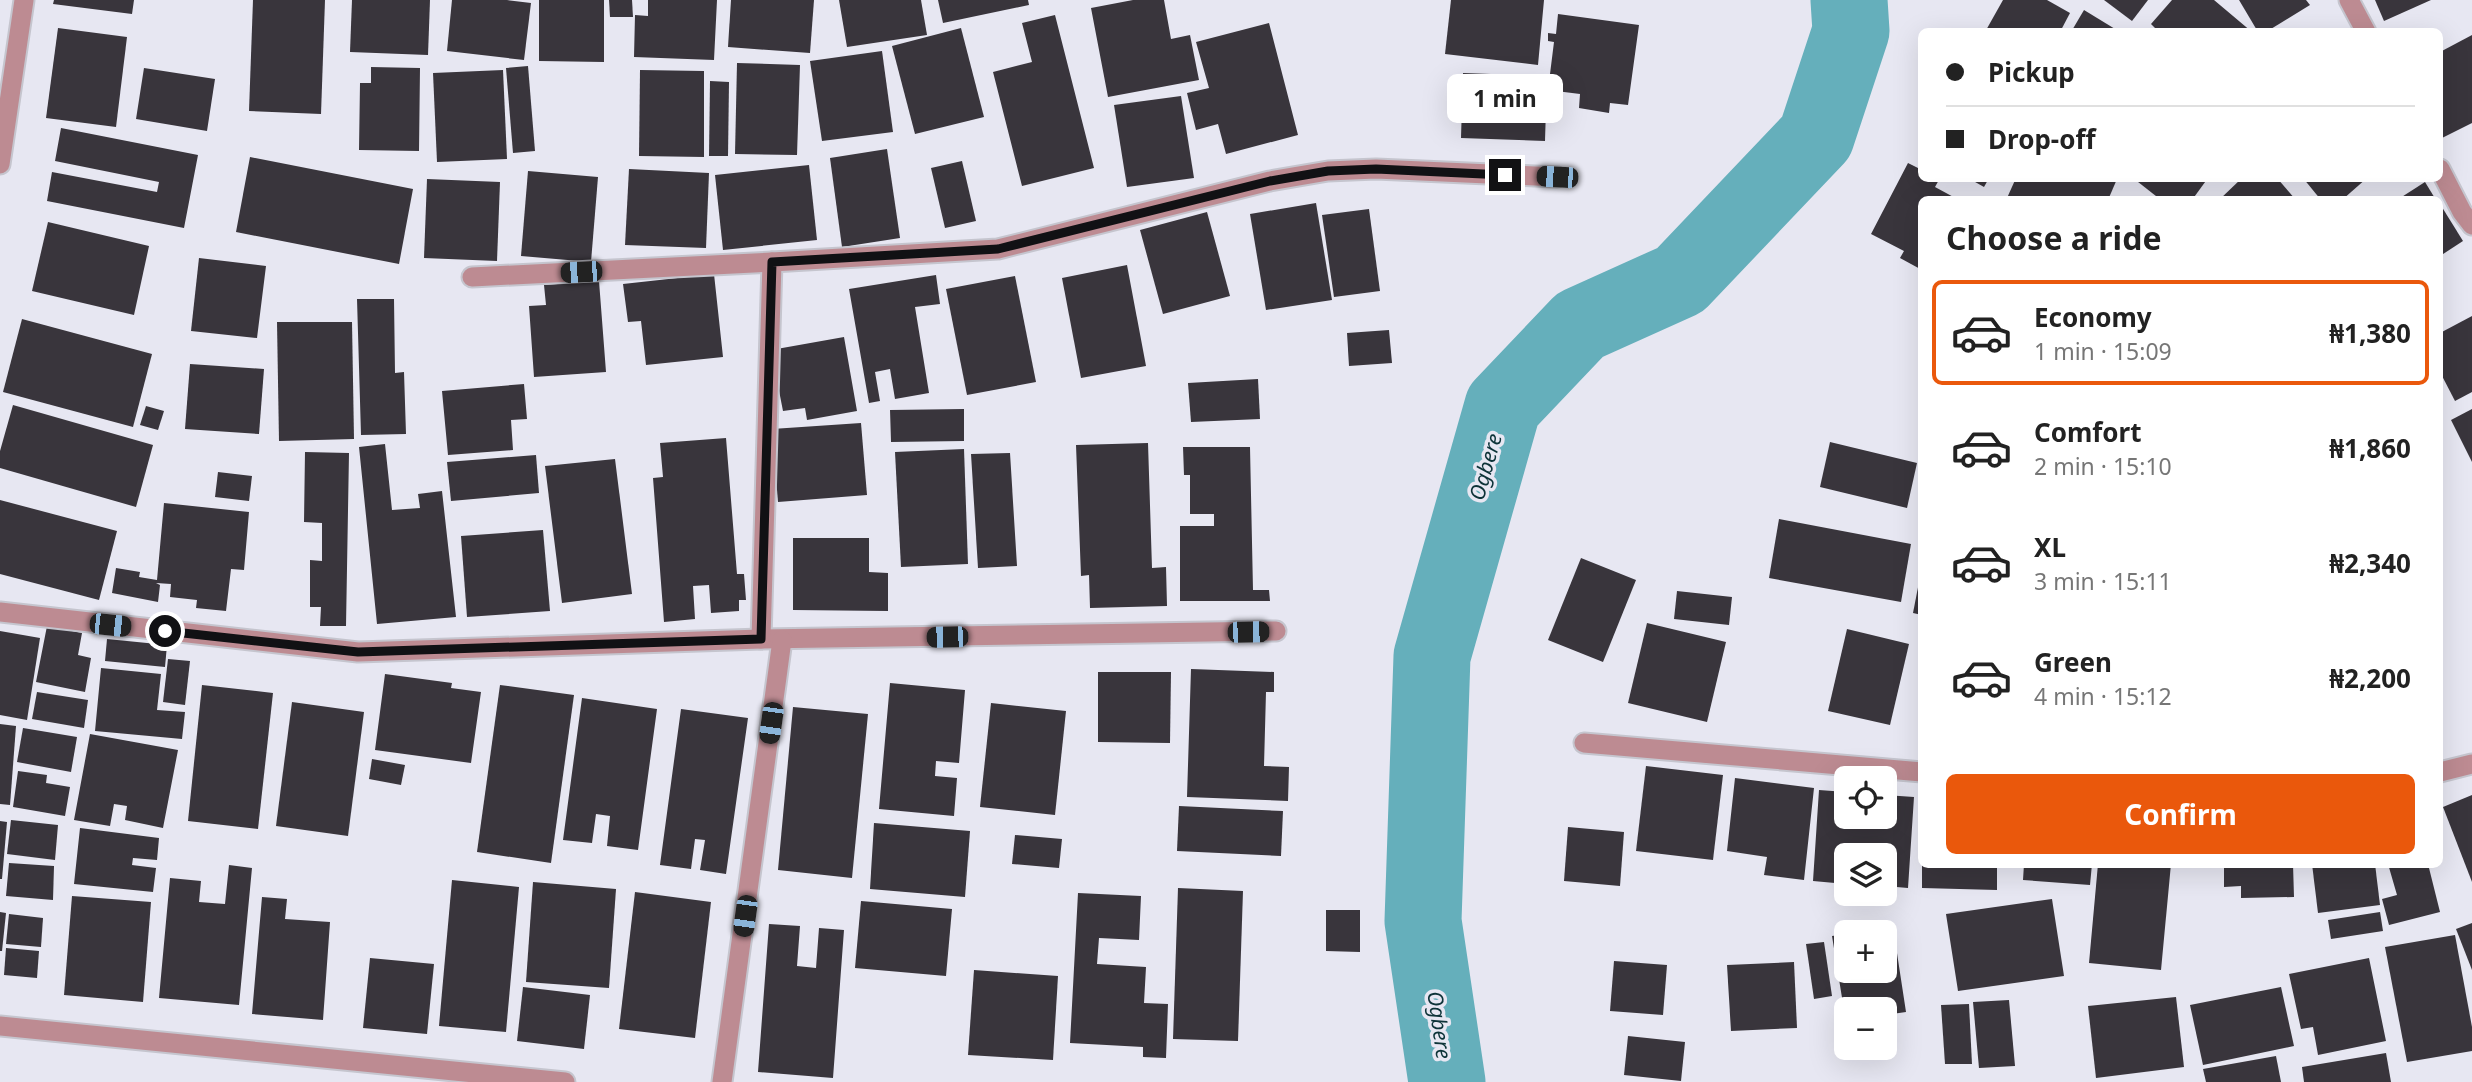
<!DOCTYPE html>
<html lang="en">
<head>
<meta charset="utf-8">
<style>
	:root { --surface:#fff; --page:#f6f6f6; --text:#222; --muted:#767676; --line:#e0e0e0; --accent:#ea580c }
	body { margin:0; font-family:"Noto Sans",sans-serif; background:var(--page); color:var(--text); height:100vh; display:flex; flex-direction:column; font-size:26px; white-space:nowrap }
	* { box-sizing:border-box; margin:0 }
	p { font-size:23px; color:var(--muted) }
	.icon { flex:none; width:38px; height:38px; fill:none; stroke:currentColor; stroke-width:2; stroke-linecap:round; stroke-linejoin:round }
	.map { position:relative; flex:1; overflow:hidden }
	.side { position:absolute; left:1918px; top:196px; width:525px; height:672px; display:flex; flex-direction:column; background:var(--surface); border-radius:10px; box-shadow:0 7px 28px #0002 }
	.side>* { flex:none }
	.banner { position:absolute; left:1918px; top:28px; width:525px; height:154px; border-radius:10px; box-shadow:0 7px 28px #0002; display:grid; align-content:center; height:154px; padding:0 28px; background:var(--surface) }
	.tools { position:absolute; left:1834px; top:766px; display:grid; gap:14px }
	.tools a { display:grid; place-items:center; width:63px; height:63px; border-radius:10px; background:var(--surface); box-shadow:0 7px 28px #0002; font-size:35px }
	.end { position:absolute; width:32px; height:32px; margin:-16px; border:9px solid #111114; background:#fff; box-shadow:0 0 0 4px #fff }
	.from { border-radius:50% }
	.bubble { position:absolute; height:49px; border-radius:10px; background:var(--surface); box-shadow:0 7px 28px #0002; font-size:23px; font-weight:700; line-height:49px; text-align:center }
	.car { position:absolute; width:21px; height:42px; margin:-21px -10px; border-radius:9px; box-shadow:0 0 5px 2px #0007; background:linear-gradient(#222 24%,#8ab4d8 0 40%,#222 0 76%,#8ab4d8 0 86%,#222 0) }
	.banner b { display:flex; align-items:center; gap:24px; height:66px; font-size:26px }
	.banner b+b { border-top:2px solid var(--line) }
	.banner i { width:18px; height:18px; background:var(--text) }
	ul { padding:0; list-style:none }
	li { display:flex; align-items:center; gap:21px; height:105px; margin:0 14px 10px; padding:0 14px; border:4px solid transparent; border-radius:10px }
	li div { flex:1 }
	li b { display:block; font-size:26px }
	li em { font-style:normal; font-weight:700 }
	li.active { border-color:var(--accent) }
	li>.icon { width:63px; height:63px; stroke-width:1.5 }
	h2 { padding:0 28px; font-size:32px; line-height:84px }
	.primary-button { display:flex; gap:14px; margin-top:auto; padding:14px 28px }
	.primary-button a { flex:1; height:80px; border-radius:10px; background:var(--accent); color:#fff; font-size:28px; font-weight:700; line-height:80px; text-align:center }
	.map>svg:first-child { display:block }
</style>
</head>
<body>
<div class="map">
<svg width="2472" height="1082" viewBox="0 0 2472 1082">
	<rect width="100%" height="100%" fill="#e7e7f2"/>
	<g fill="none" stroke-linecap="round" stroke-linejoin="round">
		<path stroke="#65afbb" stroke-width="77" d="M1447,1082l-24,-161 9,-265 71,-250 77,-81 100,-45 136,-143 35,-106 -2,-31"/>
	</g>
	<g fill="#39353c">
		<path d="M54,0h80l-2,14 -79,-10z"/>
		<path d="M253,0h72l-4,114 -72,-3z"/>
		<path d="M352,0h78l-2,55 -78,-3z"/>
		<path d="M452,0h55l24,3 -7,57 -77,-9z"/>
		<path d="M539,0h65v62l-65,-1z"/>
		<path d="M609,0h23l1,17h-23z"/>
		<path d="M648,0h69l-3,60 -80,-3 1,-42 13,1z"/>
		<path d="M731,0h83l-4,53 -82,-6z"/>
		<path d="M839,0h82l6,35 -80,12z"/>
		<path d="M938,0h90l1,5 -86,18z"/>
		<path d="M1133,0h31l7,39 19,-4 9,45 -91,17 -17,-89z"/>
		<path d="M1451,0h93l-6,65 -93,-11z"/>
		<path d="M2003,0h44l23,13 -10,19h-75z"/>
		<path d="M2104,0h44l-16,21z"/>
		<path d="M2172,0h42l38,32h-93l-8,-8z"/>
		<path d="M2239,0h67l4,5 -44,27h-8z"/>
		<path d="M2375,0h56l-47,21z"/>
		<path d="M2084,10l36,22h-49z"/>
		<path d="M1558,14l81,11 -11,80 -18,-2 -1,10 -30,-5 1,-14 -32,-4 6,-48 -6,-1v-8l8,1z"/>
		<path d="M1055,15l39,153 -72,18 -29,-114 39,-10 -10,-39z"/>
		<path d="M1269,23l29,112 -72,19 -8,-30 -22,6 -9,-37 22,-5 -13,-46z"/>
		<path d="M58,28l69,9 -11,90 -70,-9z"/>
		<path d="M961,28l23,89 -69,17 -23,-88z"/>
		<path d="M2472,35v88l-32,16v-87z"/>
		<path d="M882,51l11,81 -71,9 -12,-80z"/>
		<path d="M737,63l63,2 -3,90 -62,-1z"/>
		<path d="M528,66l7,85 -22,2 -7,-85z"/>
		<path d="M371,67l49,1 -1,83 -60,-1 1,-67h11z"/>
		<path d="M144,68l71,11 -8,52 -71,-12z"/>
		<path d="M503,70l4,89 -70,3 -4,-89z"/>
		<path d="M640,70l64,1v86l-65,-1z"/>
		<path d="M1463,73l84,3 -2,65 -84,-3z"/>
		<path d="M710,81l19,1 -1,74h-19z"/>
		<path d="M1181,96l13,82 -67,9 -13,-82z"/>
		<path d="M61,128l137,27 -14,73 -137,-27 5,-29 105,20 2,-10 -104,-21z"/>
		<path d="M887,149l13,89 -58,9 -12,-89z"/>
		<path d="M250,157l163,32 -14,75 -163,-32z"/>
		<path d="M962,161l14,60 -31,7 -14,-60z"/>
		<path d="M1908,163l14,7v8h18l-5,9 24,13h-37v70l-22,-12 4,-7 -33,-17z"/>
		<path d="M809,165l8,75 -94,10 -8,-75z"/>
		<path d="M629,169l80,4 -3,75 -81,-3z"/>
		<path d="M528,171l70,6 -7,85 -70,-6z"/>
		<path d="M1968,178h21l-5,9z"/>
		<path d="M2016,178h100l1,1 -9,21h-98l-3,-2z"/>
		<path d="M2133,178h75l-16,22h-31z"/>
		<path d="M2242,178h35l19,22h-77z"/>
		<path d="M2303,178h64l-25,22h-21z"/>
		<path d="M427,179l73,3 -3,79 -73,-3z"/>
		<path d="M2425,182l11,18h-39z"/>
		<path d="M1316,203l16,97 -66,10 -16,-96z"/>
		<path d="M2440,204l23,37 -23,15z"/>
		<path d="M1369,209l11,82 -46,6 -12,-82z"/>
		<path d="M1207,212l23,84 -67,18 -23,-84z"/>
		<path d="M48,222l101,24 -15,69 -102,-24z"/>
		<path d="M199,258l67,8 -9,72 -66,-7z"/>
		<path d="M1127,265l19,101 -65,12 -19,-100z"/>
		<path d="M714,274l9,83 -77,8 -5,-44 -13,1 -5,-38z"/>
		<path d="M936,275l4,29 -25,3 14,86 -34,6 -5,-30 -15,3 5,29 -11,2 -20,-114z"/>
		<path d="M1015,276l21,106 -69,13 -21,-106z"/>
		<path d="M599,281l7,91 -72,5 -5,-71 17,-1 -2,-20z"/>
		<path d="M357,299h37l1,74 9,-1 2,62 -45,1z"/>
		<path d="M2472,316v76l-17,9 -15,-29v-39z"/>
		<path d="M22,319l130,35 -19,73 -130,-35z"/>
		<path d="M277,322h75l2,117 -75,2z"/>
		<path d="M1389,330l3,33 -43,3 -2,-33z"/>
		<path d="M844,337l13,74 -50,9 -2,-12 -22,3 -12,-61z"/>
		<path d="M190,364l74,5 -5,65 -74,-5z"/>
		<path d="M1258,379l2,40 -69,3 -3,-39z"/>
		<path d="M524,384l3,35 -16,1 2,30 -65,5 -6,-64z"/>
		<path d="M13,405l140,40 -17,62 -136,-39v-17z"/>
		<path d="M146,406l18,5 -6,19 -18,-5z"/>
		<path d="M964,409v32l-73,1 -1,-32z"/>
		<path d="M2472,409v53l-21,-42z"/>
		<path d="M861,423l6,72 -89,7 -6,-73z"/>
		<path d="M726,438l11,136h7l2,26h-7v11l-28,2 -2,-28 -16,1 2,33 -31,3 -11,-144 10,-1 -3,-34z"/>
		<path d="M1830,442l87,21 -10,45 -87,-21z"/>
		<path d="M1148,443l4,125 14,-1 1,39 -77,2 -1,-33 -8,1 -5,-131z"/>
		<path d="M385,444l7,66 28,-2 -2,-14 24,-3 14,126 -79,7 -18,-177z"/>
		<path d="M1183,447h67l3,143h16l1,11h-90v-75h34v-12h-24v-39h-6z"/>
		<path d="M964,449l4,115 -67,3 -6,-115z"/>
		<path d="M305,452l44,1 -3,173h-26l1,-19h-11v-47l12,1v-38l-18,-1z"/>
		<path d="M1010,453l7,113 -39,2 -7,-114z"/>
		<path d="M536,455l3,38 -88,8 -4,-39z"/>
		<path d="M615,459l17,135 -70,9 -17,-137z"/>
		<path d="M218,472l34,4 -3,25 -34,-4z"/>
		<path d="M0,500l117,31 -18,69 -99,-26z"/>
		<path d="M164,503l85,9 -5,58 -13,-1 -5,42 -30,-3 1,-8 -27,-3 1,-13 -15,-1 4,2 -2,17 -46,-9 4,-25 24,4 -1,5 18,3z"/>
		<path d="M1779,519l132,25 -10,58 -132,-24z"/>
		<path d="M543,530l7,81 -83,6 -6,-81z"/>
		<path d="M793,538h76v34l19,1v38l-95,-1z"/>
		<path d="M1581,558l55,22 -33,82 -55,-22z"/>
		<path d="M1920,577h2v38l-9,-2z"/>
		<path d="M1677,591l55,6 -3,28 -55,-6z"/>
		<path d="M1647,623l79,19 -19,80 -79,-19z"/>
		<path d="M47,626l35,7 -4,22 13,3 -6,34 -49,-10z"/>
		<path d="M1847,629l62,15 -19,81 -62,-14z"/>
		<path d="M0,631l40,7 -13,82 -27,-5z"/>
		<path d="M107,639l60,6 -2,22 -60,-6z"/>
		<path d="M168,659l22,2 -5,44 -22,-3z"/>
		<path d="M101,668l60,6 -4,36 28,2 -3,27 -87,-8z"/>
		<path d="M1191,669l83,3v20h-8l-2,74 25,1 -1,34 -101,-4z"/>
		<path d="M1098,672h73l-1,71 -72,-1z"/>
		<path d="M385,674l67,9 -1,5 30,4 -10,71 -96,-13z"/>
		<path d="M890,683l75,7 -6,73 -23,-2 -1,15 22,2 -3,38 -75,-7z"/>
		<path d="M202,685l71,8 -15,136 -70,-8z"/>
		<path d="M500,685l74,10 -23,168 -74,-11z"/>
		<path d="M37,692l51,8 -4,28 -52,-9z"/>
		<path d="M582,698l75,11 -19,141 -31,-4 3,-30 -14,-2 -4,29 -29,-3z"/>
		<path d="M292,702l72,10 -16,124 -72,-10z"/>
		<path d="M991,703l75,8 -11,104 -75,-8z"/>
		<path d="M793,707l75,7 -16,164 -74,-8z"/>
		<path d="M681,709l67,9 -22,156 -26,-4 5,-30 -10,-1 -4,30 -31,-4z"/>
		<path d="M0,724l16,2 -6,79 -10,-1z"/>
		<path d="M23,728l54,9 -6,35 -54,-10z"/>
		<path d="M90,734l88,16 -15,78 -38,-8 2,-14 -13,-2 -4,22 -36,-6z"/>
		<path d="M372,759l33,6 -4,20 -32,-6z"/>
		<path d="M1646,766l77,9 -10,85 -77,-9z"/>
		<path d="M18,771l29,4 -1,8 24,4 -5,29 -52,-9z"/>
		<path d="M1735,778l79,10 -10,92 -40,-5 3,-18 -40,-6z"/>
		<path d="M1819,790l27,2v25h39v-22l29,2 -6,91 -23,-2v-30h-39v28l-33,-3z"/>
		<path d="M2472,795v87l-29,-75z"/>
		<path d="M1179,806l104,5 -2,45 -104,-5z"/>
		<path d="M11,820l47,5 -3,35 -48,-6z"/>
		<path d="M0,821l7,1 -5,57h-2z"/>
		<path d="M874,823l96,8 -5,66 -95,-8z"/>
		<path d="M1568,827l56,5 -4,54 -56,-5z"/>
		<path d="M80,828l79,10 -2,22 -24,-2 -1,7 24,3 -3,24 -79,-8z"/>
		<path d="M1015,835l47,4 -3,29 -47,-4z"/>
		<path d="M9,863l45,3 -1,34 -47,-4z"/>
		<path d="M1922,864h75v26l-75,-2z"/>
		<path d="M2024,864h68l-2,21 -67,-5z"/>
		<path d="M2098,864h73l-10,106 -72,-7z"/>
		<path d="M2224,864h69l1,33 -53,1v-12l-17,1z"/>
		<path d="M2312,864h63l5,41 -62,8z"/>
		<path d="M2388,864h40l12,48 -51,13 -7,-26 15,-4z"/>
		<path d="M229,865l23,3 -13,137 -80,-7 11,-120 31,3 -2,21 26,2z"/>
		<path d="M452,880l67,7 -13,145 -67,-6z"/>
		<path d="M533,882l83,7 -7,99 -83,-6z"/>
		<path d="M1178,888l65,3 -5,150 -65,-2z"/>
		<path d="M635,892l76,10 -16,136 -76,-9z"/>
		<path d="M1078,893l63,3 -2,44 -40,-2 -2,26 49,3 -2,36 24,1 -2,54 -23,-1v-10l-73,-4z"/>
		<path d="M72,896l79,6 -8,100 -79,-7z"/>
		<path d="M262,897l25,2 -2,20 45,3 -7,98 -71,-6z"/>
		<path d="M2052,899l12,77 -106,15 -12,-77z"/>
		<path d="M861,901l91,8 -6,67 -91,-8z"/>
		<path d="M1326,910h34v42l-34,-1z"/>
		<path d="M0,912l6,1 -4,38h-2z"/>
		<path d="M2380,912l3,19 -52,8 -3,-19z"/>
		<path d="M9,914l34,4 -2,29 -35,-3z"/>
		<path d="M2472,923v47l-16,-41z"/>
		<path d="M769,924l31,2 -3,40 19,2 3,-40 25,2 -11,148 -75,-6z"/>
		<path d="M1893,927l13,85 -21,3v-5h-41l-12,-74 14,-2v37h39v-38l-19,-2z"/>
		<path d="M2455,935l17,92v24l-65,11 -22,-115z"/>
		<path d="M1824,942l8,54 -18,3 -8,-55z"/>
		<path d="M6,948l33,3 -2,27 -33,-3z"/>
		<path d="M370,958l64,6 -7,70 -64,-6z"/>
		<path d="M2369,958l17,83 -68,14 -5,-28 -12,2 -12,-55z"/>
		<path d="M1614,961l53,4 -4,50 -53,-4z"/>
		<path d="M1794,962l3,66 -66,3 -4,-66z"/>
		<path d="M974,970l84,6 -5,84 -85,-5z"/>
		<path d="M523,987l67,8 -6,54 -67,-8z"/>
		<path d="M2281,987l13,59 -91,19 -13,-60z"/>
		<path d="M2176,997l8,70 -88,11 -8,-72z"/>
		<path d="M2009,1000l6,66 -36,2 -6,-66z"/>
		<path d="M1969,1004l3,60h-27l-4,-59z"/>
		<path d="M1628,1036l57,6 -4,39 -57,-6z"/>
		<path d="M2386,1053l5,29h-87l-2,-15z"/>
		<path d="M2276,1056l5,26h-75l-3,-13z"/>
	</g>
	<g fill="none" stroke-linecap="round" stroke-linejoin="round">
		<defs>
			<g id="minor">
				<path d="M2349,0l17,32"/>
				<path d="M2440,169l22,43 10,13"/>
				<path d="M472,277l300,-15"/>
				<path d="M0,612l358,40 403,-13 515,-8"/>
				<path d="M761,639l11,-377 226,-13 272,-68 58,-10 48,-2 181,8"/>
				<path d="M1584,743l338,29"/>
				<path d="M2440,772l32,-8"/>
				<path d="M0,1026l565,56"/>
				<path d="M722,1082l60,-442"/>
			</g>
			<path id="tertiary" d="M0,164l24,-164"/>
		</defs>
		<use href="#minor" stroke="#c5c5ce" stroke-width="23"/>
		<use href="#tertiary" stroke="#c5c5ce" stroke-width="23"/>
		<use href="#minor" stroke="#bd8b92" stroke-width="19"/>
		<use href="#tertiary" stroke="#bd8b92" stroke-width="19"/>
	</g>
	<g fill="none" stroke-linecap="round" stroke-linejoin="round">
		<path stroke="#111114" stroke-width="9" d="M165,631l193,21 403,-13 11,-377 226,-13 272,-68 58,-10 48,-2 129,6"/>
	</g>
	<g text-anchor="middle" stroke-width="7" stroke-linejoin="round" paint-order="stroke">
		<g font-size="21" font-style="italic" fill="#0d3338" stroke="#e7e7f2">
			<text transform="translate(1486 467) rotate(-74)" y="7">Ogbere</text>
			<text transform="translate(1439 1025) rotate(82)" y="7">Ogbere</text>
		</g>
	</g>
</svg>
<div class="tools">
<a><svg class="icon" aria-label="locate" viewBox="0 0 24 24"><circle cx="12" cy="12" r="6"/><path d="M12 2v4M12 18v4M2 12h4M18 12h4"/></svg></a>
<a><svg class="icon" aria-label="layers" viewBox="0 0 24 24"><path d="M12 4l9 5-9 5-9-5zM3 14l9 5 9-5"/></svg></a>
<a>+</a>
<a>−</a>
</div>
<i class="end from" style="left:165px;top:631px"></i>
<i class="end" style="left:1505px;top:175px"></i>
<div class="bubble" style="left:1447px;top:74px;width:116px">1 min</div>
<i class="car" style="left:1557px;top:177px;rotate:273deg"></i>
<i class="car" style="left:581px;top:272px;rotate:267deg"></i>
<i class="car" style="left:110px;top:625px;rotate:96deg"></i>
<i class="car" style="left:1248px;top:632px;rotate:89deg"></i>
<i class="car" style="left:947px;top:637px;rotate:269deg"></i>
<i class="car" style="left:771px;top:723px;rotate:188deg"></i>
<i class="car" style="left:745px;top:916px;rotate:188deg"></i>
<div class="banner">
<b><i class="from"></i>Pickup</b>
<b><i></i>Drop-off</b>
</div>
<section class="side">
<h2>Choose a ride</h2>
<ul>
<li class="active"><svg class="icon" aria-label="car" viewBox="0 0 24 24"><path d="M5 17H2v-5l4-1 3-4h7l3 4 3 1v5h-3M9 17h6M6 11h13"/><circle cx="7" cy="17" r="2"/><circle cx="17" cy="17" r="2"/></svg><div><b>Economy</b><p>1 min · 15:09</p></div><em>₦1,380</em></li>
<li><svg class="icon" aria-label="car" viewBox="0 0 24 24"><path d="M5 17H2v-5l4-1 3-4h7l3 4 3 1v5h-3M9 17h6M6 11h13"/><circle cx="7" cy="17" r="2"/><circle cx="17" cy="17" r="2"/></svg><div><b>Comfort</b><p>2 min · 15:10</p></div><em>₦1,860</em></li>
<li><svg class="icon" aria-label="car" viewBox="0 0 24 24"><path d="M5 17H2v-5l4-1 3-4h7l3 4 3 1v5h-3M9 17h6M6 11h13"/><circle cx="7" cy="17" r="2"/><circle cx="17" cy="17" r="2"/></svg><div><b>XL</b><p>3 min · 15:11</p></div><em>₦2,340</em></li>
<li><svg class="icon" aria-label="car" viewBox="0 0 24 24"><path d="M5 17H2v-5l4-1 3-4h7l3 4 3 1v5h-3M9 17h6M6 11h13"/><circle cx="7" cy="17" r="2"/><circle cx="17" cy="17" r="2"/></svg><div><b>Green</b><p>4 min · 15:12</p></div><em>₦2,200</em></li>
</ul>
<div class="primary-button"><a>Confirm</a></div>
</section>
</div>
</body>
</html>
